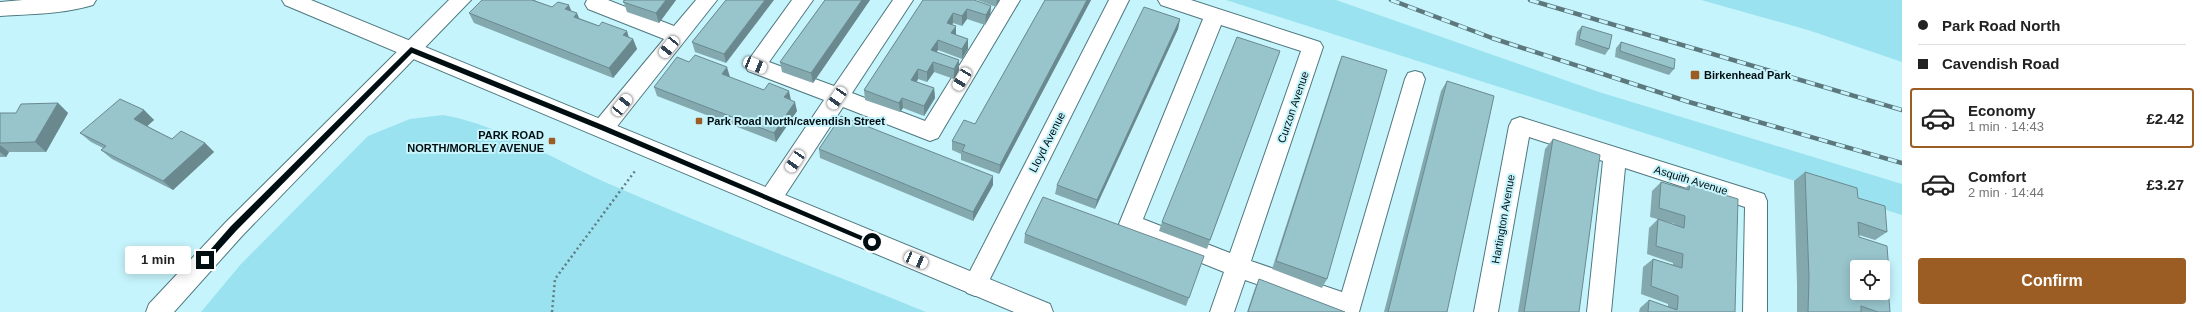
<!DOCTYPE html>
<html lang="en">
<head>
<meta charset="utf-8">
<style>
	:root { --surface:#fff; --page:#f2f2f2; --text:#222; --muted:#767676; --line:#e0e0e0; --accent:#9b5d23 }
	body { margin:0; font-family:Arial,sans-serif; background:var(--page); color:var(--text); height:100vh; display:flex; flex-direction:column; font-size:15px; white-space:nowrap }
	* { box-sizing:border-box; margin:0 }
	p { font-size:13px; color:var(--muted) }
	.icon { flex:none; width:22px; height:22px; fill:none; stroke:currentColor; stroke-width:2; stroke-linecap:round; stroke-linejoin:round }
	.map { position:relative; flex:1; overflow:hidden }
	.panel { display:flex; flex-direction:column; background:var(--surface); width:300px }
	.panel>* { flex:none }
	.guide { display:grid; align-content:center; height:88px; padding:0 16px; background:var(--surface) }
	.buttons { position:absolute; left:1850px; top:260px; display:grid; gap:8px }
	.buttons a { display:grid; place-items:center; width:40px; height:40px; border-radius:4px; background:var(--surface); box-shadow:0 2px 10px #0003; font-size:20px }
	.end { position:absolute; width:18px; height:18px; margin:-9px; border:5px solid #010e11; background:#fff; box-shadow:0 0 0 2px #fff }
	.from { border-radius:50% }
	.bubble { position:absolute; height:28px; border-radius:4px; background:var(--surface); box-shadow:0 2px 10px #0003; font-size:13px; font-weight:800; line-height:28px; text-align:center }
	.car { position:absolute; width:12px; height:24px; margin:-12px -6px; border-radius:5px; box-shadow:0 0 3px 1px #0007; background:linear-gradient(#fff 24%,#345 0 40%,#fff 0 76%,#345 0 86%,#fff 0) }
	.guide b { display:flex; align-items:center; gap:14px; height:38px; font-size:15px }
	.guide b+b { border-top:1px solid var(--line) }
	.guide i { width:10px; height:10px; background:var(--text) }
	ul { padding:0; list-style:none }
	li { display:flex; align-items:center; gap:12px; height:60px; margin:0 8px 6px; padding:0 8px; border:2px solid transparent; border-radius:4px }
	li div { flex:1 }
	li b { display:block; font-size:15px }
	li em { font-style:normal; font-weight:800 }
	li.selected { border-color:var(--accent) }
	li>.icon { width:36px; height:36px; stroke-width:1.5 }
	.action { display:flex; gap:8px; margin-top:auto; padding:8px 16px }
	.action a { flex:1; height:46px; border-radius:4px; background:var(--accent); color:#fff; font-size:16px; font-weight:800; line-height:46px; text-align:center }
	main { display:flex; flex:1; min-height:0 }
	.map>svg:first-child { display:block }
</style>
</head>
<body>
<main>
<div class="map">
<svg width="1902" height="312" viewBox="0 0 1902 312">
	<rect width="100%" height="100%" fill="#c6f4fc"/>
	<g fill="#9ae2ef">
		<path d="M1226,0h110l263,92 303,92v31z"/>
		<path d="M1701,0h201v62l-94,-32z"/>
		<path d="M443,115c60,11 109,44 164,68 105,46 213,86 319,129h-725l40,-48 127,-128 42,-17z"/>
	</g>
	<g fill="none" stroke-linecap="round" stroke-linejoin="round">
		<defs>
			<g id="minor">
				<path d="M449,0h22l-229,236 -68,76h-28l3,-8 77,-82z"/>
				<path d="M587,0h21l66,26 22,-26h21l-106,134 -8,3 -8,-3 -3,-6 3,-6 69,-83 -76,-30 -3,-5z"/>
				<path d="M792,0h21l-44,62 65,24 59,-86h20l-61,93 73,28 75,-121h20l-82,138 -8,3 -87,-34 -65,99 -8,3 -8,-3 -3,-7 3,-7 62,-92 -76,-29 -3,-6z"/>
				<path d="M1109,0h20l-146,293 -8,3 -8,-3 -4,-8 4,-8z"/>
				<path d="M1158,0h33l129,42 3,5 -72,214 91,31 63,-213 3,-6 7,-2 7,2 3,6 -66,233h-23l-91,-32 -11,32h-24l14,-40 -102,-41 -3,-7 84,-205 -42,-14zM1221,25l80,26 -71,202 -87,-34z"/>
				<path d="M1520,117l244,77 3,7v111h-24l2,-105 -120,-39 -14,144h-24l16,-151 -74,-24 -31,175h-24l35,-186 3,-6z"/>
			</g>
			<g id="major">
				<path d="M23,0h73l-3,5c-30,9 -62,9 -93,11v-14z"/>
				<path d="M282,0h29l739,304 3,8h-39l-729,-307z"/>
			</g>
		</defs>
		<use href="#minor" stroke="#4e787f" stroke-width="2"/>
		<use href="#major" stroke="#4e787f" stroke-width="2"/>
		<path stroke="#607d82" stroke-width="2.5" stroke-dasharray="2 3" stroke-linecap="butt" d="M552,312l3,-33 80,-108"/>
		<use href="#minor" fill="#fff" fill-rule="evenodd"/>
		<use href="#major" fill="#fff" fill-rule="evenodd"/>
		<defs>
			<g id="rail">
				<path d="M1391,0l101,38 197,64 213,61"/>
				<path d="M1530,0l372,110"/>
			</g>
		</defs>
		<use href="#rail" stroke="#5c787d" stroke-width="4.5"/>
		<use href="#rail" stroke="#c6f4fc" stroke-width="3" stroke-dasharray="9" stroke-linecap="butt"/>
	</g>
	<g fill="#83a9af">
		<path d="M482,0h53l1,1 16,6 19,4 8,7 54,21 4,10 -24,29 -139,-55 -5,-10z"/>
		<path d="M623,0h53l-17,23 -32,-11z"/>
		<path d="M726,0v63l-31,-11 -3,-10z"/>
		<path d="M825,0h45l-57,83 -31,-11 -2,-10z"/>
		<path d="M923,0l68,6 -1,10 -5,9 -18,-6 -5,7 -9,-3 -1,2 4,10 12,4v10l-6,10 -24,-9 -2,2 23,8v10l-5,9 -20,-7 -7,10 -9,-3 -1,3 17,6 1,10 -11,18 -21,-8 -3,4 -35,-12 -1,-10z"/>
		<path d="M977,0h23l-4,7z"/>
		<path d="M1045,0h46l-92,174 -38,-14v-6l-9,-4v-9l23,-17z"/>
		<path d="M1180,19l-2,10 -83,180 -40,-15 2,-9z"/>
		<path d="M1582,26l27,23 -4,6 -30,-10 2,-13z"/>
		<path d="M1621,42l53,27 -5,6 -54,-18 1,-9z"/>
		<path d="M1280,51l-73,198 -48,-18 3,-9z"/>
		<path d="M1342,56l-15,223 -5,9 -50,-19 66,-203z"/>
		<path d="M729,77l62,23 6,11 -21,31 -119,-46 -3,-9z"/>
		<path d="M1447,81v231h-63l57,-221z"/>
		<path d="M58,103l10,10 -22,39h-37l-3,5h-6v-44h16z"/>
		<path d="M144,110l10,10 -7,6 25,13 33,4 9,9 -41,38 -61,-31 -11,-9 2,-2 -12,-6 -11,-9z"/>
		<path d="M1553,139l26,173h-61l27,-163z"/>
		<path d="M819,149l174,36 -20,36 -153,-63z"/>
		<path d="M1805,172l53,26 29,34 -12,8 -16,-5v2l30,35 -6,4v-9h-26v26l33,19h-93v-27l-3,-104z"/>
		<path d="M1661,182l23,7 6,-5 45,128h-96l1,-4 9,-8 19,7v-3l-27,-10 2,-27 10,-8 20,6v-2l-26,-9 2,-26 9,-9 17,6v-1l-25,-7 2,-26z"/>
		<path d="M1025,234l164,64 -3,8 -162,-63z"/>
		<path d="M1259,279l86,33h-98l8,-24z"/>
	</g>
	<g fill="#6a898f">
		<path d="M666,0h10l-17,23 -3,-10z"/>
		<path d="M765,0h9l-48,63 -2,-9z"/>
		<path d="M862,0h8l-57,83 -2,-10z"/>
		<path d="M997,0h3l-4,7z"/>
		<path d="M1087,0h4l-92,174 1,-9z"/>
		<path d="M569,5l4,10 -8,-6z"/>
		<path d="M991,6l-1,10 -5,9 1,-10z"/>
		<path d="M967,9v10l-5,7v-10z"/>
		<path d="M577,13l4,10 -7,-6z"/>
		<path d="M953,13v10l-6,10v-10z"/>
		<path d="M1180,19l-2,10 -83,180 2,-9z"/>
		<path d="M956,26v10l-5,-3z"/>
		<path d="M627,31l3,10 -7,-6z"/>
		<path d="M633,39l4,10 -24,29 -4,-10z"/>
		<path d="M968,39v10l-6,10v-10z"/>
		<path d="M938,40v10l-7,10v-10z"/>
		<path d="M959,60v10l-5,9v-10z"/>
		<path d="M933,62l1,10 -7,10v-10z"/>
		<path d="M727,67l3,10 -6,7 -2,-10z"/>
		<path d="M918,69v10l-6,10 -1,-9z"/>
		<path d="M934,88l1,10 -11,18v-10z"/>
		<path d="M789,91l2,9 -7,-3z"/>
		<path d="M902,98l1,10 -3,4 -1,-9z"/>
		<path d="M795,102l2,9 -21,31 -2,-9z"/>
		<path d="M58,103l10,10 -22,39 -11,-10z"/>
		<path d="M144,110l10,10 -10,9 -10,-10z"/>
		<path d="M205,143l9,9 -41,38 -10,-9z"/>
		<path d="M0,145l9,7 -3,5 -6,-5z"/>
		<path d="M993,176v9l-20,36v-9z"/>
	</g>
	<g fill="#98c4cc" stroke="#6a898f">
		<path d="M482,0h50l20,7 6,-5 11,3 -4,4 12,4 -3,4 25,9 3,-4 11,4 14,5 -4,4 10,4 -24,29 -140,-55z"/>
		<path d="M625,0h41l-10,13 -33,-11z"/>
		<path d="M726,0h39l-41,54 -32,-12z"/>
		<path d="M825,0h37l-51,73 -31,-11z"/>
		<path d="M923,0h51l17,6 -5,9 -19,-6 -5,7 -9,-3 -6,10 9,3 -5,7 17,6 -6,10 -24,-9 -7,10 28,10 -5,9 -21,-7 -6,10 -9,-3 -7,11 23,8 -10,18 -22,-8 -3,5 -35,-13z"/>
		<path d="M1045,0h42l-87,165 -38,-14 3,-6 -13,-4 12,-21 11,4z"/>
		<path d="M1144,7l36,12 -83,181 -40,-15z"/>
		<path d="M1582,26l30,9 -3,14 -30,-10z"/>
		<path d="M1237,37l43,14 -70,189 -48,-18z"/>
		<path d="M1621,42l54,17 -1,10 -54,-18z"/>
		<path d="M695,55l32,12 -5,7 42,16 5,-7 20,8 -5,6 11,5 -21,31 -120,-46 23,-30 12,5z"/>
		<path d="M1342,56l45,14 -60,209 -51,-18z"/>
		<path d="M1447,81l47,15 -47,216h-59z"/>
		<path d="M120,99l24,11 -10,9 18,10 20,10 9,-8 24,12 -42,38 -62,-31 5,-4 -26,-13z"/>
		<path d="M58,103l-23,39 -35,1v-30h16l5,-9z"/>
		<path d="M841,116l152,60 -20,36 -154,-63z"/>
		<path d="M1553,139l47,16 -21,157h-55z"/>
		<path d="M1805,172l52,16 1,10 27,8 2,26 -29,-10 1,15 28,9 2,26 -6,-2v-3h-11l-14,-5v5h-1v26h26v-8l5,2 2,25h-12l-17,-6v6h-53l1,-35z"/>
		<path d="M1661,182l28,8 1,-6 48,15 -3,113h-87l1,-12 28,10 1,-9v-5l-27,-10 2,-27 29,9 1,-14 -27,-8 2,-27 26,9 1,-12 -26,-8z"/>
		<path d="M1043,197l161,59 -15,42 -164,-64z"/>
		<path d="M1259,279l86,33h-97z"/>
	</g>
	<path fill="#010e11" d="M411,47l194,79 271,116 -1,2h-5l-269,-114 -189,-77 -176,178 -28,31h-5v-4l28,-32z"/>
	<g fill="#9b5d23" stroke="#c6f4fc" stroke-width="1.5">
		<rect x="1690" y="70" width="10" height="10" rx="2"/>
		<rect x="695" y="117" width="8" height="8" rx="2"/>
		<rect x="548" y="137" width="8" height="8" rx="2"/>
	</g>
	<g text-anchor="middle" stroke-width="4" stroke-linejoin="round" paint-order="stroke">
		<g font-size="11" font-weight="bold" fill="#010e11" stroke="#c6f4fc" text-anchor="start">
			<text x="1704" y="79">Birkenhead Park</text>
			<text x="707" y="125">Park Road North/cavendish Street</text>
			<text x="544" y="139" text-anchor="end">PARK ROAD<tspan x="544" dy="13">NORTH/MORLEY AVENUE</tspan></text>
		</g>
		<g font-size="11" fill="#010e11" stroke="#c6f4fc">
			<text transform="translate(1293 107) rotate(-71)" y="4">Curzon Avenue</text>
			<text transform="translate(1047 142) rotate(-63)" y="4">Lloyd Avenue</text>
			<text transform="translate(1691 180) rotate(17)" y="4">Asquith Avenue</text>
			<text transform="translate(1503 219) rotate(-80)" y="4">Hartington Avenue</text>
		</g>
	</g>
</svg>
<div class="buttons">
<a><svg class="icon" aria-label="locate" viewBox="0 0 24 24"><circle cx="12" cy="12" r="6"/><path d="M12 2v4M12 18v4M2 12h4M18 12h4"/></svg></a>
</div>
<i class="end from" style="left:872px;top:242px"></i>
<i class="end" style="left:205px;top:260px"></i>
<div class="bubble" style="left:125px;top:246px;width:66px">1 min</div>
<i class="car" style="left:669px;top:47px;rotate:219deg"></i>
<i class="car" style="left:755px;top:65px;rotate:112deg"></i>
<i class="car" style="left:962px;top:79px;rotate:211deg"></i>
<i class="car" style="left:837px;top:98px;rotate:214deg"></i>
<i class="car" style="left:622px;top:105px;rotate:39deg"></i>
<i class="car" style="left:795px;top:161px;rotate:214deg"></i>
<i class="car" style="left:916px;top:260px;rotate:113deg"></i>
</div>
<section class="panel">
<div class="guide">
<b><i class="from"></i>Park Road North</b>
<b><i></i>Cavendish Road</b>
</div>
<ul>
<li class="selected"><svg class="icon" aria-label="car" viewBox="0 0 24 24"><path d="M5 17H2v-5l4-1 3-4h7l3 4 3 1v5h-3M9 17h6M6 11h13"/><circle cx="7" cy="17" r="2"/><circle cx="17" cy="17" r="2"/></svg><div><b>Economy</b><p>1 min · 14:43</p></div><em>£2.42</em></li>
<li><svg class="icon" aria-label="car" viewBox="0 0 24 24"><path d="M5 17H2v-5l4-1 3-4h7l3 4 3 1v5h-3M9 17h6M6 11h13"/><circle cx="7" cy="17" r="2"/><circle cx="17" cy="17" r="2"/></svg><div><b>Comfort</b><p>2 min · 14:44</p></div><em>£3.27</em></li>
</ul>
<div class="action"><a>Confirm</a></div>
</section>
</main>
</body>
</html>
